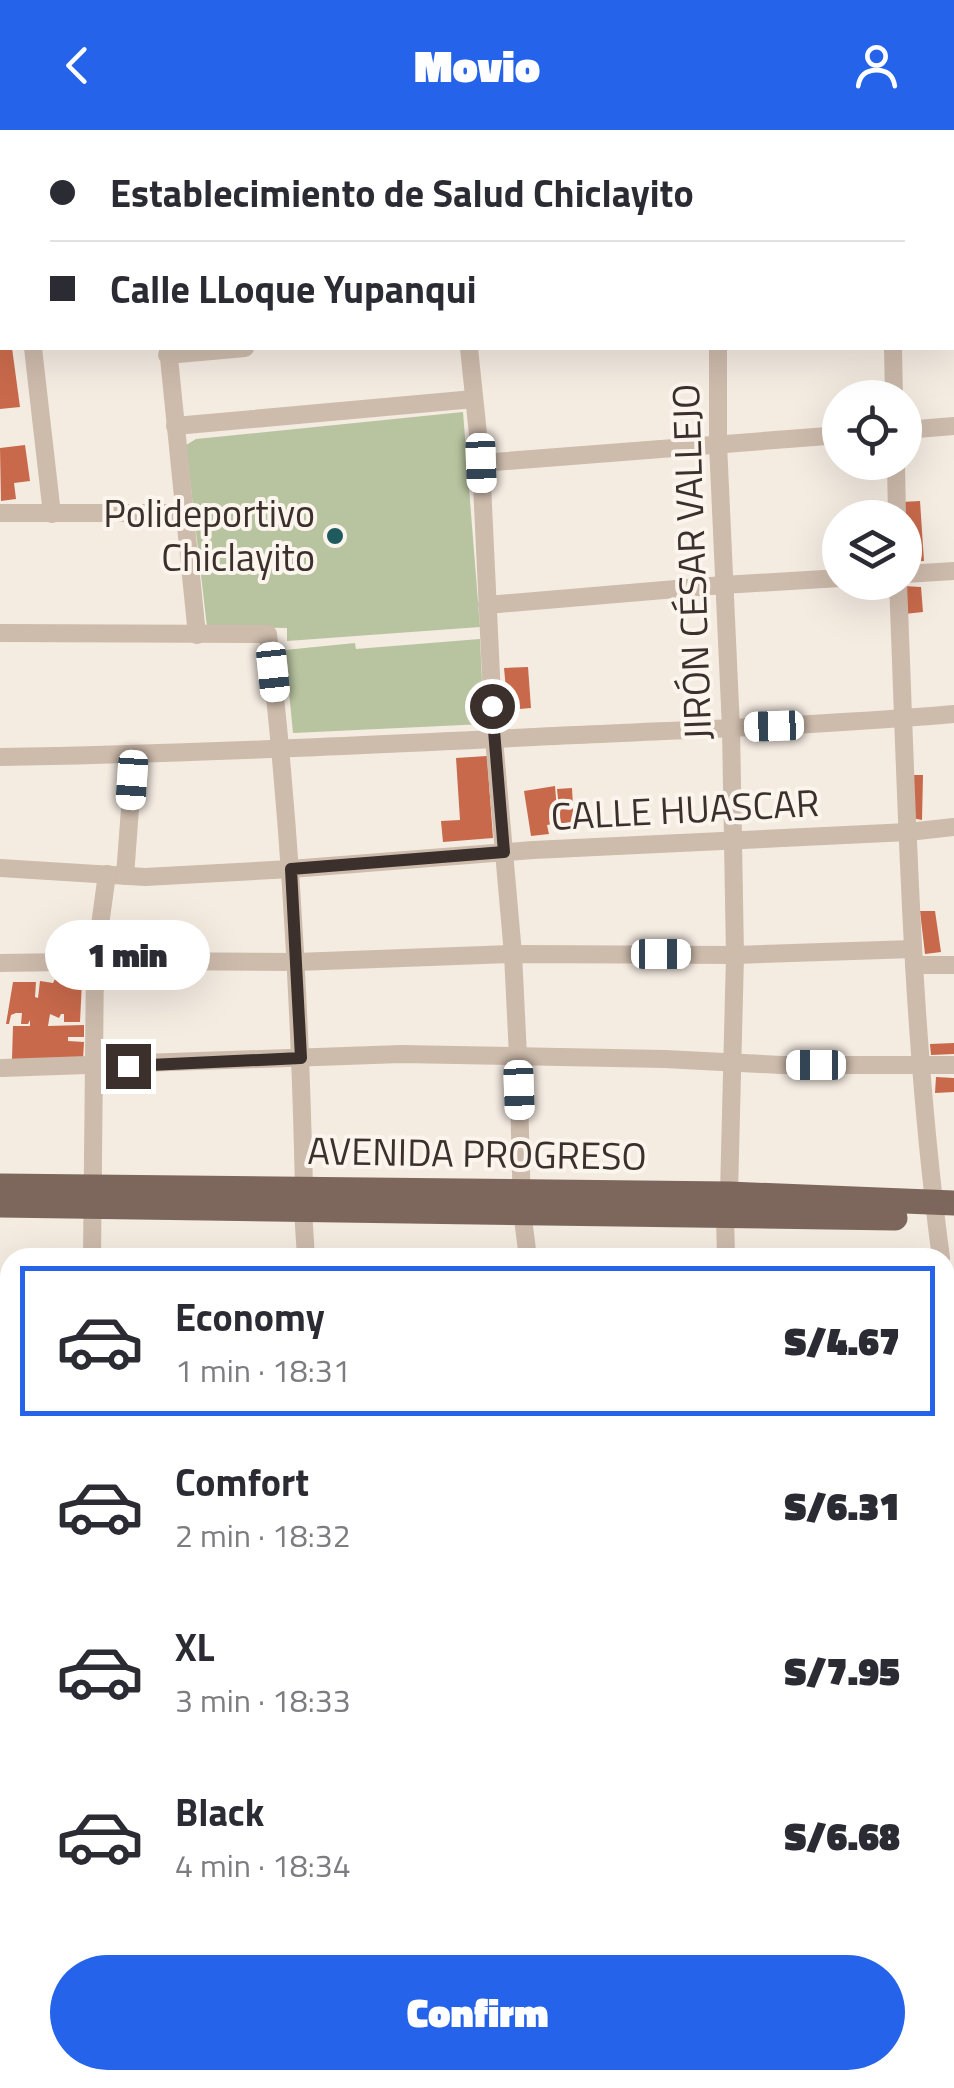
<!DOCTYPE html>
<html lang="en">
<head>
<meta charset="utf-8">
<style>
	:root { --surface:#fff; --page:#f7f7f7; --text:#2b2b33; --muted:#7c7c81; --line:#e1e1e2; --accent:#2563eb }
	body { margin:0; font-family:"Titillium Web",sans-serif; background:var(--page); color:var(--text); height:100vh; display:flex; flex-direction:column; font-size:38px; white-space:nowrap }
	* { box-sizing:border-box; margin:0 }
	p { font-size:32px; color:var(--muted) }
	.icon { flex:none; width:55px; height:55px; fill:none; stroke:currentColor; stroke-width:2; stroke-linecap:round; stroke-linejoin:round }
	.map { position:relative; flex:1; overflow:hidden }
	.panel { position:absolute; left:0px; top:1118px; width:955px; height:842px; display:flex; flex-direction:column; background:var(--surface); border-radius:30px 30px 0 0; box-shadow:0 10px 40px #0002 }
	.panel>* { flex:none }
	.hud { position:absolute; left:0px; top:0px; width:955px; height:220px; box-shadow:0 10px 40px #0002; display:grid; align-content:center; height:220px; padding:0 50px; background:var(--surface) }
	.fabs { position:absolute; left:822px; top:250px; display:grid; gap:20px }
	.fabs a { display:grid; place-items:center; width:100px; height:100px; border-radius:50%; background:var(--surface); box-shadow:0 10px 40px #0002; font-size:50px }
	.end { position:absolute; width:45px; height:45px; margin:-22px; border:12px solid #3b302b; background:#fff; box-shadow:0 0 0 5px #fff }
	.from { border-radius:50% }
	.bubble { position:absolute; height:70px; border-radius:35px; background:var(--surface); box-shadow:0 10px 40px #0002; font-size:32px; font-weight:800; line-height:70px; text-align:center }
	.car { position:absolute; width:30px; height:60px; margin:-30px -15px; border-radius:12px; box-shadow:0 0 8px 2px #0007; background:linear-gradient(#fff 24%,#345 0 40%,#fff 0 76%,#345 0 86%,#fff 0) }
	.hud b { display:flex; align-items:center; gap:35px; height:95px; font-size:38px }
	.hud b+b { border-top:2px solid var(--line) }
	.hud i { width:25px; height:25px; background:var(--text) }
	ul { padding:18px 0 0; list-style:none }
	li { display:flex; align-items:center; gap:30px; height:150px; margin:0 20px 15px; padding:0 30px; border:5px solid transparent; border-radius:0px }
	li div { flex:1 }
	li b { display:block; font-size:38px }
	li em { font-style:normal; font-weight:800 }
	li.active { border-color:var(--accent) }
	li>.icon { width:90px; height:90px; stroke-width:1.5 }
	.action { display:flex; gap:20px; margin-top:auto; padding:20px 50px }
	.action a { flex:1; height:115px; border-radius:60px; background:var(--accent); color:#fff; font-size:40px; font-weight:800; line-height:115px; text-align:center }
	header { display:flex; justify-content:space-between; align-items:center; height:130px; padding:0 50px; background:var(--accent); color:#fff; font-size:45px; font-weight:800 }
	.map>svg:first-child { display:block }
</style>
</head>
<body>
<header><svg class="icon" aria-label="back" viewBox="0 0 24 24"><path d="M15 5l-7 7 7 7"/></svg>Movio<svg class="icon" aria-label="person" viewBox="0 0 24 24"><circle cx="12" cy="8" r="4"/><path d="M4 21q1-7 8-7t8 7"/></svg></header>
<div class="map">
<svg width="954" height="1958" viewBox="0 0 954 1958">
	<rect width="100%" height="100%" fill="#f4ebe1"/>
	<g fill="#b8c4a0">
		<path d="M463,282l17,215 -193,14v-13l-80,-1 -21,-182 10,-6z"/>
		<path d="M480,509l4,85 -191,9 -8,-83 70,-7 1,6z"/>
		<path d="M954,1927v31h-70l18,-8h43v-19z"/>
	</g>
	<g fill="#c8694b">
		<path d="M0,218h12l8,59 -20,2z"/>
		<path d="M25,315l5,36 -16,2 2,16 -15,2 -1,-53z"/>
		<path d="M920,371l4,60 -18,1 -1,-44 -3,-16z"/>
		<path d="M903,456l18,1 2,25 -19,2z"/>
		<path d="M528,537l3,41 -23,2 -4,-42z"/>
		<path d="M487,626l6,82 -50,4 -2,-21 19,-1 -4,-62z"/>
		<path d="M910,645h13l-1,45 -10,-2z"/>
		<path d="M555,656l3,37 -11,2 2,9 -18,2 -7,-45z"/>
		<path d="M572,658l2,37 -13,2 -4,-38z"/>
		<path d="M920,781h15l6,41 -16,2z"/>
		<path d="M55,849l27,2 -2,41h-16v-8h-3l-2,4 -9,-4 -2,12 36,-1v12h-16v4l16,1 -1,18 -71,-1 1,-33h17v-6l-2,4h-7l1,-11h-6l-5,2 -2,9h-3l7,-42h23l-1,15 3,1 2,-17 13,2z"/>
		<path d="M954,913v11l-23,1 -1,-11z"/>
		<path d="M936,947l18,1v14l-19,1z"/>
		<path d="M954,1262v60l-6,-14 -3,1v-44z"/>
		<path d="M952,1420l2,5v35l-9,-24v-13z"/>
		<path d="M336,1950h47l2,8h-48z"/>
	</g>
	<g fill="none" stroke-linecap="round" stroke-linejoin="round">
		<g stroke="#cdbbac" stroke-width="18">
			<path d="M5,0v2"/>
			<path d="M153,0l1,2"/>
			<path d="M314,0v2"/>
			<path d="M452,0l1,2"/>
			<path d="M705,0v2"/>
			<path d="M889,0v2"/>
			<path d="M952,28h2"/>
			<path d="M0,106l2,-1"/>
			<path d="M952,165l2,-1"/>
			<path d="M33,218l19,166"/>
			<path d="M168,218l29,287"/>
			<path d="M469,218l12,115 13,276 19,215 5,102 4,155 6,47"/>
			<path d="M718,218v96l13,284 4,227 -6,239"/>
			<path d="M893,218l1,50"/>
			<path d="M167,225l78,-7"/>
			<path d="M175,296l299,-27"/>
			<path d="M905,300l49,-4"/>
			<path d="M896,332l1,56"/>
			<path d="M481,333l359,-28"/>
			<path d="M0,383h184"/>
			<path d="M905,444l49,-3"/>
			<path d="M898,452c9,226 13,452 43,676"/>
			<path d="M487,475l236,-20 117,-7"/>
			<path d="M0,503l268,1c22,186 32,370 36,556"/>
			<path d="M0,627c192,-3 384,-13 576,-22 126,-6 252,-10 378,-21"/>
			<path d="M0,738l145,9 146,-8 242,-19 375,-18 46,-5"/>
			<path d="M125,746l9,-121"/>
			<path d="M0,833l137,-2 160,1 216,-8 222,1 178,-6"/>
			<path d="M914,835h40"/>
			<path d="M2,938l399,-14 264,5 116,6h173"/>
			<path d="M303,1080l3,48"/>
			<path d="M725,1085l1,43"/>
			<path d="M92,1128l3,-296 12,-88"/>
			<path d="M945,1161l9,68"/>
			<path d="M0,1216h10"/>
			<path d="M0,1406l10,34"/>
			<path d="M945,1413l9,-4"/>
			<path d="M0,1479l10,-1"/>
			<path d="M0,1572l10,-2"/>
			<path d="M0,1669l10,-1"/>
			<path d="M945,1682l9,-2"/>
			<path d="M0,1772l10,35"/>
			<path d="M947,1783l7,16"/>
			<path d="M0,1898l10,-6"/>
			<path d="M945,1925l9,-4"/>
			<path d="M240,1950l1,8"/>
			<path d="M326,1950l2,8"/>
			<path d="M604,1950v8"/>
			<path d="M685,1950l1,8"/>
			<path d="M756,1950l3,8"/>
			<path d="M841,1950l3,8"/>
			<path d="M42,1958l12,-8"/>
			<path d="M866,1958l19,-8"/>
		</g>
		<g stroke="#a18a7d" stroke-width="25">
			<path d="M945,1237l9,-1"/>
			<path d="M945,1255l9,-1"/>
			<path d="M0,1353l10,-1"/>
			<path d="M0,1371l10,-1"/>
		</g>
		<g stroke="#7d675c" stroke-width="25">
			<path d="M0,1056l729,8 225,9"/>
			<path d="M0,1075l895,13"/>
		</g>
	</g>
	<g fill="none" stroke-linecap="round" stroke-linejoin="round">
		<path stroke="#3b302b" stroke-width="12" d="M128,936l173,-8 -10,-189 213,-17 -12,-146"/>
	</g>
	<circle fill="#1f5a5e" stroke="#fbf5ee" stroke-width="4" cx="335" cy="406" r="10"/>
	<g text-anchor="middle" stroke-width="8" stroke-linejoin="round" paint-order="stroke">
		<g font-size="38" fill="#3b302b" stroke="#fbf5ee" text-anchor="end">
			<text x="315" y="397">Polideportivo<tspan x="315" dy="44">Chiclayito</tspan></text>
		</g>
		<g font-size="38" fill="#3b302b" stroke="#fbf5ee">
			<text transform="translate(692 432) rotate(-92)" y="13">JIRÓN CÉSAR VALLEJO</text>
			<text transform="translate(685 680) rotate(-3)" y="13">CALLE HUASCAR</text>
			<text transform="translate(477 1024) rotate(1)" y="13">AVENIDA PROGRESO</text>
		</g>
	</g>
</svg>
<div class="fabs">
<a><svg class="icon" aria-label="locate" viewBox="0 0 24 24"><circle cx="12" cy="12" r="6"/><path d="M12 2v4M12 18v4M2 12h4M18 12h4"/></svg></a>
<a><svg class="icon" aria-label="layers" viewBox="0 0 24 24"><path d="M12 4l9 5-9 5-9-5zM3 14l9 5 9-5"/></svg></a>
</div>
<i class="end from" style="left:492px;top:576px"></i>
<i class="end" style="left:128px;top:936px"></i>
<div class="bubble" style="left:45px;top:790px;width:165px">1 min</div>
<i class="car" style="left:481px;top:333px;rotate:178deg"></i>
<i class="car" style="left:273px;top:542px;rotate:174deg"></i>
<i class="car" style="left:774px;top:596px;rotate:268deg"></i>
<i class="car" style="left:132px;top:650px;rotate:184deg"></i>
<i class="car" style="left:661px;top:824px;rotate:90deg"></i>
<i class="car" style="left:816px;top:935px;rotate:270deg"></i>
<i class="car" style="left:519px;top:960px;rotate:178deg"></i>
<div class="hud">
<b><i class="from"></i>Establecimiento de Salud Chiclayito</b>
<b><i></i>Calle LLoque Yupanqui</b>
</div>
<section class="panel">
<ul>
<li class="active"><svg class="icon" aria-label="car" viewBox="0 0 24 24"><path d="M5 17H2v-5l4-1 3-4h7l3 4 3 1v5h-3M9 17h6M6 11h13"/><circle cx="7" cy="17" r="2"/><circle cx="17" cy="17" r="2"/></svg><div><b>Economy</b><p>1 min · 18:31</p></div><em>S/4.67</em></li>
<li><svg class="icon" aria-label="car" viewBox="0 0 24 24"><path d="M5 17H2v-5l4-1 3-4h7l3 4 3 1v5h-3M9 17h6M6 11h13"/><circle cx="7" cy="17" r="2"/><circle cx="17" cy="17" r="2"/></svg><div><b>Comfort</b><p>2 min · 18:32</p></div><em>S/6.31</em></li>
<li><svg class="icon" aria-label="car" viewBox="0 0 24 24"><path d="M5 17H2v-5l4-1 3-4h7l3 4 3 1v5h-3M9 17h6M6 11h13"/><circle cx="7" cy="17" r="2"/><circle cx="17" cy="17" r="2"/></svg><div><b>XL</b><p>3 min · 18:33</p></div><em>S/7.95</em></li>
<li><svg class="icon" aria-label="car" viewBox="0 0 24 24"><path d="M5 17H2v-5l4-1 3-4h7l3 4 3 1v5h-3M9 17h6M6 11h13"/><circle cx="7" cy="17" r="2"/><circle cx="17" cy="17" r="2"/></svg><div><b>Black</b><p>4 min · 18:34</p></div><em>S/6.68</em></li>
</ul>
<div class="action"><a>Confirm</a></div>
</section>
</div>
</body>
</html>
